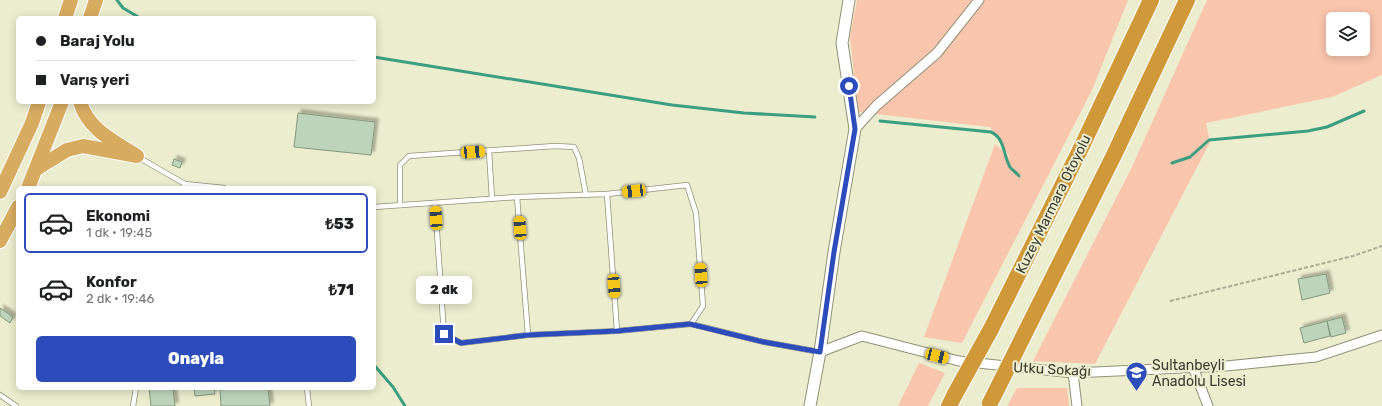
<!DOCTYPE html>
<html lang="tr">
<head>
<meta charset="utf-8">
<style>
	:root { --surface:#fff; --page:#f6f6f6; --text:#202124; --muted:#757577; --line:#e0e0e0; --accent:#2c4cbc }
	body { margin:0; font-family:Rubik,sans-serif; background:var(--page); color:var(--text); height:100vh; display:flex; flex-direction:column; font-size:15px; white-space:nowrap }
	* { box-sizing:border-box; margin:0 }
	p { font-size:13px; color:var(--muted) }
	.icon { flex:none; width:22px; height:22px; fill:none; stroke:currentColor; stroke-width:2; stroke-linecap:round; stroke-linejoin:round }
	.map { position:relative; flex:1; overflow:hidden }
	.sheet { position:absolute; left:16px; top:186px; width:360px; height:204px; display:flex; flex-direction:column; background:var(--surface); border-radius:6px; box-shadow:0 2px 10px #0003 }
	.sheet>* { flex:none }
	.top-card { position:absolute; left:16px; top:16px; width:360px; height:88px; border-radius:6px; box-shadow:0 2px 10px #0003; display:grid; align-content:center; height:88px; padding:0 20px; background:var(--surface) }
	.buttons { position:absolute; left:1326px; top:12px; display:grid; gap:8px }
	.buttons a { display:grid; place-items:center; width:44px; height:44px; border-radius:6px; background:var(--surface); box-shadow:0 2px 10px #0003; font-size:20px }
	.end { position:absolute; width:18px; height:18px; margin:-9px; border:5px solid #2c4cbc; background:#fff; box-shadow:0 0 0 2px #fff }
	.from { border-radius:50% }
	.bubble { position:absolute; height:28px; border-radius:6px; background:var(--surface); box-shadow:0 2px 10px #0003; font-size:13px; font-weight:800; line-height:28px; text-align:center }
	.car { position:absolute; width:12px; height:24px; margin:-12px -6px; border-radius:5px; box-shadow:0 0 3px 1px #0007; background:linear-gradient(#f5c518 24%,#345 0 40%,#f5c518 0 76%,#345 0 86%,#f5c518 0) }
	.top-card b { display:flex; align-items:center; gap:14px; height:38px; font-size:15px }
	.top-card b+b { border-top:1px solid var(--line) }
	.top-card i { width:10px; height:10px; background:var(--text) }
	ul { padding:7px 0 0; list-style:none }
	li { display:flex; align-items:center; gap:12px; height:60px; margin:0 8px 6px; padding:0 12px; border:2px solid transparent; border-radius:6px }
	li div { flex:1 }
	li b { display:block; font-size:15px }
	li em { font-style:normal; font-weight:800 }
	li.selected { border-color:var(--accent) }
	li>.icon { width:36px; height:36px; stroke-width:1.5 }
	.action { display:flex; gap:8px; margin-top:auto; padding:8px 20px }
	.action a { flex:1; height:46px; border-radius:6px; background:var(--accent); color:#fff; font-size:16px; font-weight:800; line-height:46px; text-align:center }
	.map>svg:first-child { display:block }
</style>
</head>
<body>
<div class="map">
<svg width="1382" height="406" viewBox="0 0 1382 406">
	<defs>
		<filter id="shadow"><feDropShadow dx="3.5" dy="-3.5" stdDeviation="1" flood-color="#0004"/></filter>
	</defs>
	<rect width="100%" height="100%" fill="#ecedce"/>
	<g fill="#fac5ad" fill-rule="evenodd">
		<path d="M857,0h271l-36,90 -130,253 -38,-6 71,-193 16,15 -21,-32 -132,-15 -8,-76z"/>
		<path d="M1207,0h175v75l-50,22 -126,26 4,19 -115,222 -62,-3 98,-192zM1333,19h30v30h-30z"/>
		<path d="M919,363l26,10 -17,33h-30z"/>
		<path d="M1017,388h50l2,18h-62z"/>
	</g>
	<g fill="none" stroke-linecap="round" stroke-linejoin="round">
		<g stroke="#3b9e81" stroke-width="3">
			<path d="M117,0l6,8 17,10"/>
			<path d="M374,57l298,48 72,8 71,4"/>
			<path d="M880,121l111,11c14,6 12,23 19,35 2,3 7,6 9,9"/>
			<path d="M1172,163l18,-6 19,-17 99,-9 19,-4 37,-16"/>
			<path d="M374,365l19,22 12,19"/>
		</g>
	</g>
	<g fill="#bed4ba" stroke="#83977f" filter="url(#shadow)">
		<path d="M298,113l77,9 -4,33 -77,-8z"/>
		<path d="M174,159l8,3 -2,6 -8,-3z"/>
		<path d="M1326,274l4,19 -28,7 -4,-21z"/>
		<path d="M0,308l13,9 -3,6 -10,-7z"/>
		<path d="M1342,317l4,16 -15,4 -4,-16z"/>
		<path d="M1327,321l3,15 -26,7 -4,-15z"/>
		<path d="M149,388h24l2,18h-24z"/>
		<path d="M194,388h20l1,6 -20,2z"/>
		<path d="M220,388h48l2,18h-49z"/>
	</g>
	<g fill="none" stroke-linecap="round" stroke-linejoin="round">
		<defs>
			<g id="service">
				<path d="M489,151l3,48"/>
				<path d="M138,157l47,27 -2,4"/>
				<path d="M185,184l39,4"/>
				<path d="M607,194l80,-9 9,28 7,93 -12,18 -74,7"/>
				<path d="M517,197l90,-3 10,137 -89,4"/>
				<path d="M400,205v-40l9,-9 146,-10 19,1 5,11 7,37"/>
				<path d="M374,207l143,-10 11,138 -67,8 -17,-9 -9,-131"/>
				<path d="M691,324l73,18 56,10"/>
				<path d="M307,388l2,18"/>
				<path d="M0,395l16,11"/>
				<path d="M133,406l3,-18"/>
			</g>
			<g id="minor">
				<path d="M855,129l22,-24 60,-52 42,-53"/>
				<path d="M820,352l42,-16 97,25 114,12 153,-7 90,-9 66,-22"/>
				<path d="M1193,367l15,39"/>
				<path d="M1073,373l4,33"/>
			</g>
			<path id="tertiary" d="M810,406l10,-54 14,-100 21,-123 -13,-86 7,-43"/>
			<g id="trunk">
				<path d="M65,18l6,-18"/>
				<path d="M90,18l6,-18"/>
				<path d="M36,169l31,-19 16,-4 54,10c-23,-15 -48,-25 -57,-54"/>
				<path d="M28,188l34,-86"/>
				<path d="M0,192l32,-69 7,-21"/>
				<path d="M0,241l18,-34"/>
			</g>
			<g id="motorway">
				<path d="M991,329l90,-181 70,-148"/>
				<path d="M1022,339l92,-184 73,-155"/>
				<path d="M949,406l6,-12"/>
			</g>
		</defs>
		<use href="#service" stroke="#919275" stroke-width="6"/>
		<use href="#minor" stroke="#919275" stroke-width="11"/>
		<use href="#tertiary" stroke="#919275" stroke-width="13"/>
		<use href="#trunk" stroke="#fff" stroke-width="16"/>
		<use href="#motorway" stroke="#fff" stroke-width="18"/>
		<path stroke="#abab93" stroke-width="2" stroke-dasharray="4 2" stroke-linecap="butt" d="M1170,301l183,-45 29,-10"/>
		<use href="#service" stroke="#fff" stroke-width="4.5"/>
		<use href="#minor" stroke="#fff" stroke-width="9"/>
		<use href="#tertiary" stroke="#fff" stroke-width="11"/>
		<use href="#trunk" stroke="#d8ac60" stroke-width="14"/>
		<use href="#motorway" stroke="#cf9838" stroke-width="16"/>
		<defs>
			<g id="motorway-bridge">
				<path d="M955,394l36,-65"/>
				<path d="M990,403l32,-64"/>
			</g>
		</defs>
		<use href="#motorway-bridge" stroke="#fff" stroke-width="18" stroke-linecap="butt"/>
		<use href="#motorway-bridge" stroke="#cf9838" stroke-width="16"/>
	</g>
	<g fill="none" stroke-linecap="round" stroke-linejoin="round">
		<path stroke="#2c4cbc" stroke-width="5" d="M444,334l17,9 67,-8 89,-4 73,-7 74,18 56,10 14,-100 21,-123 -6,-43"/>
	</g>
	<defs>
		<symbol id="school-pin" viewBox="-11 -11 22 30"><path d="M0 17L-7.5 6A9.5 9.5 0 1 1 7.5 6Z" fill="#2c4cbc" stroke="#ecedce"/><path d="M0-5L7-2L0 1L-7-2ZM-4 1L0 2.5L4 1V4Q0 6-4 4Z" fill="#fff"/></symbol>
	</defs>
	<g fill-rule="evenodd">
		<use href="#school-pin" x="1124" y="360" width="25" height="34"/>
	</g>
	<g text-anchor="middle" stroke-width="4" stroke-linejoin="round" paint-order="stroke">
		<g font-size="14" fill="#3c3c30" stroke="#ecedce">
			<text transform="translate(1053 204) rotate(-64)" y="5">Kuzey Marmara Otoyolu</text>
			<text transform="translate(1052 369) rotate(3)" y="5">Utku Sokağı</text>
		</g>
		<g font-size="14" fill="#3c3c30" stroke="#ecedce" text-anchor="start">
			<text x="1152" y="370">Sultanbeyli<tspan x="1152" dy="16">Anadolu Lisesi</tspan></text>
		</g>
	</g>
</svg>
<div class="buttons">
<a><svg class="icon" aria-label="layers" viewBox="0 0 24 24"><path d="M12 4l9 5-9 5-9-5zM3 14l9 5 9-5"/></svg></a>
</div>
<i class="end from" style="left:849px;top:86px"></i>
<i class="end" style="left:444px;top:334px"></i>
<div class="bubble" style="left:416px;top:276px;width:56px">2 dk</div>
<i class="car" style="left:473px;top:152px;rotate:86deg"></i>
<i class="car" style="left:634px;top:191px;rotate:264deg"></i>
<i class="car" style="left:436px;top:218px;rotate:356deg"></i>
<i class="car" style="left:520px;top:228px;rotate:356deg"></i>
<i class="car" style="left:701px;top:275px;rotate:356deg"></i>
<i class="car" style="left:614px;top:286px;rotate:176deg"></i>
<i class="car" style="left:937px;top:356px;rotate:104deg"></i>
<div class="top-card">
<b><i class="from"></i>Baraj Yolu</b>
<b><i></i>Varış yeri</b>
</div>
<section class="sheet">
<ul>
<li class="selected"><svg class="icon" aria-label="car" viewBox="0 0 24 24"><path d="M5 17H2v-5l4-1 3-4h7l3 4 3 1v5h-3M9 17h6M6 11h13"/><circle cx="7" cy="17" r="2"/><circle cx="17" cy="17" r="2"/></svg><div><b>Ekonomi</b><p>1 dk · 19:45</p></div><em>₺53</em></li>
<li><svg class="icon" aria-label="car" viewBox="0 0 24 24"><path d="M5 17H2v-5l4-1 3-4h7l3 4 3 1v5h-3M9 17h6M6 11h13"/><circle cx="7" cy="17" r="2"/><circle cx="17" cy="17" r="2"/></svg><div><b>Konfor</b><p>2 dk · 19:46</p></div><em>₺71</em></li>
</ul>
<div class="action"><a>Onayla</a></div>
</section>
</div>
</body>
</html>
